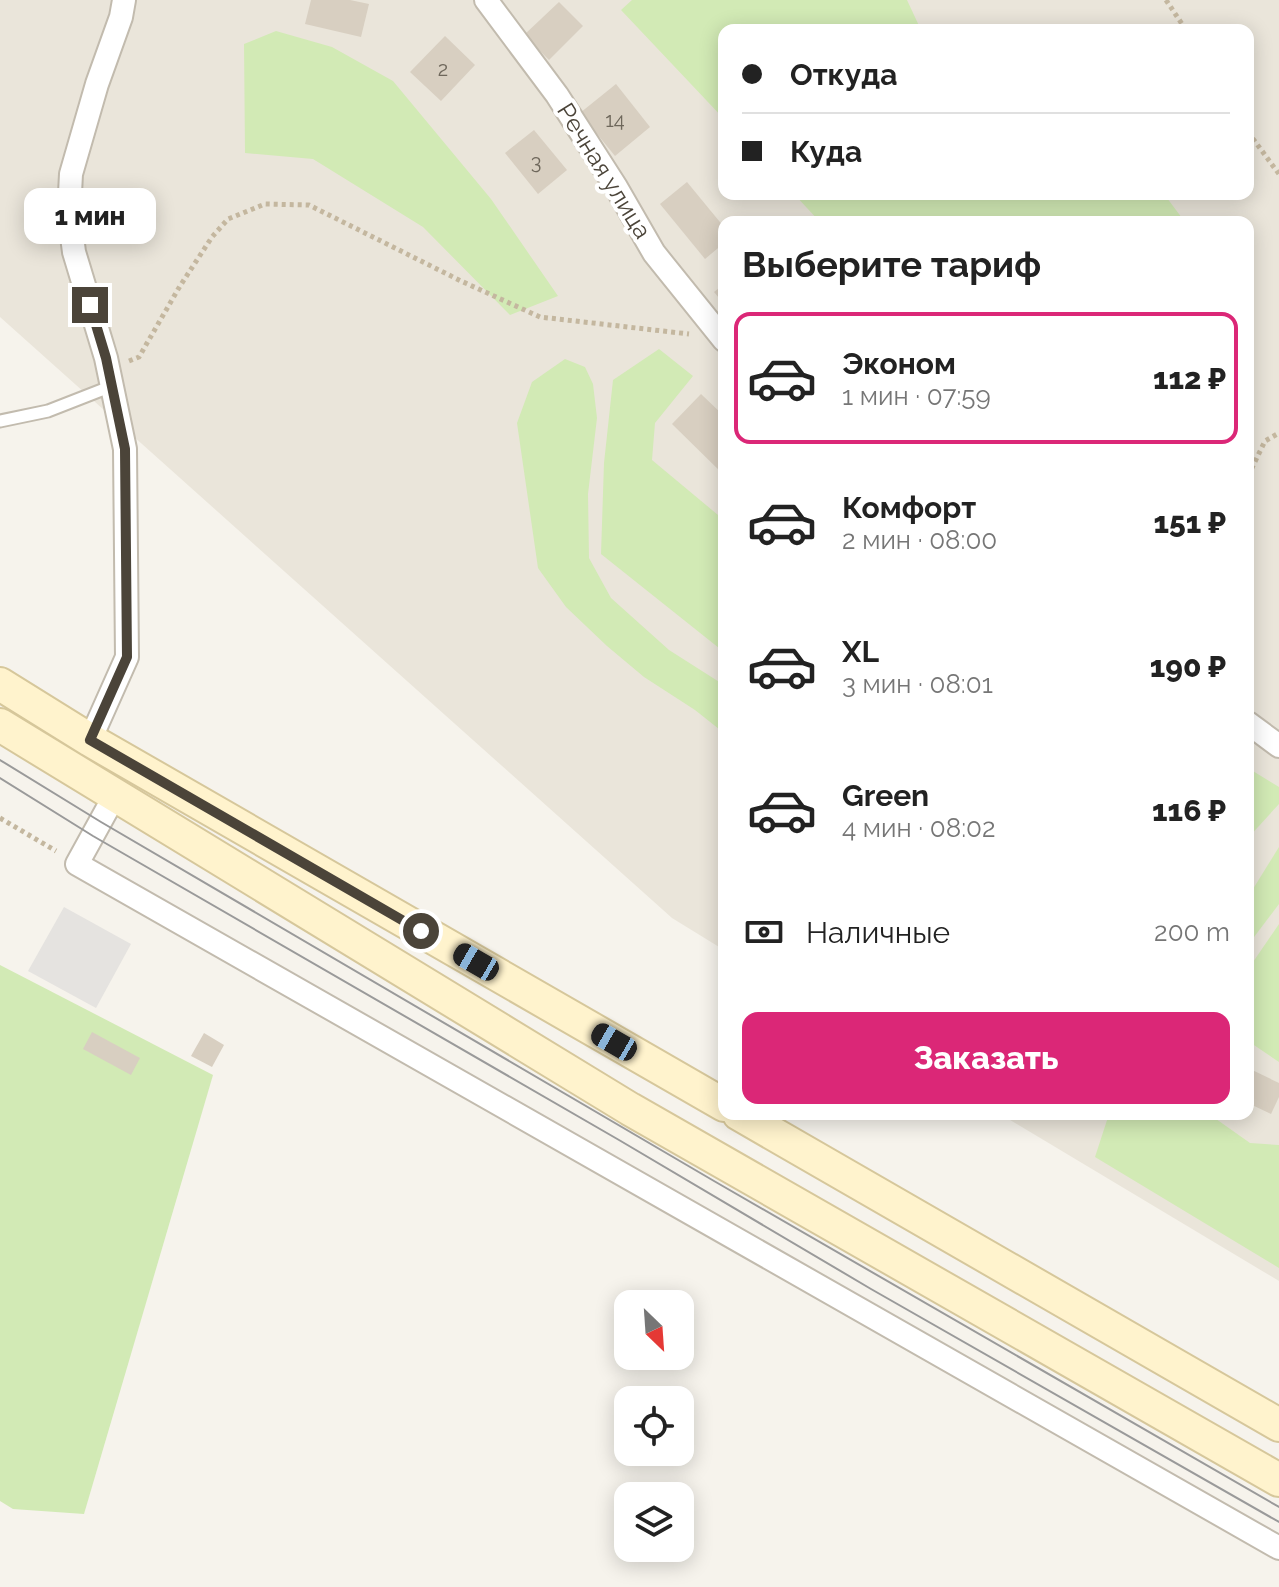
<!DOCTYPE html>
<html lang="ru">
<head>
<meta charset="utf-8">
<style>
	:root { --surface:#fff; --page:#f2f2f2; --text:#222; --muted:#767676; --line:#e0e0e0; --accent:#db2777 }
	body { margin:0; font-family:Raleway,sans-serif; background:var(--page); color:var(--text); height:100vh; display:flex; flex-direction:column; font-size:30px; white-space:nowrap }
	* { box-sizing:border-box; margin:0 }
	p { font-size:26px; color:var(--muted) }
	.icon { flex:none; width:44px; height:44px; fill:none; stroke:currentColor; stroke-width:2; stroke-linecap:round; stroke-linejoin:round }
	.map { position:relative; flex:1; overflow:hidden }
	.drawer { position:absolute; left:718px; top:216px; width:536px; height:904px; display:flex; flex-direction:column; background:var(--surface); border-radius:16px; box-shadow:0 4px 20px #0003 }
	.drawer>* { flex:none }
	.guide { position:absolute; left:718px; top:24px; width:536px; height:176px; border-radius:16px; box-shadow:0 4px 20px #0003; display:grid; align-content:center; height:176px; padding:0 24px; background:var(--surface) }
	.needle { width:52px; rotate:155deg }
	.controls { position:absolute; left:614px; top:1290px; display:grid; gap:16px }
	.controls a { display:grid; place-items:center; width:80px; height:80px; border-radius:16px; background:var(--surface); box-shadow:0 4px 20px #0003; font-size:40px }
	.end { position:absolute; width:36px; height:36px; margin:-18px; border:10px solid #4b4439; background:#fff; box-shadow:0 0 0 4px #fff }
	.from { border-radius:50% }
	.bubble { position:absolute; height:56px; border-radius:16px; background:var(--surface); box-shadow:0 4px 20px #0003; font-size:26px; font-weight:800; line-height:56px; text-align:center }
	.car { position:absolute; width:24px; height:48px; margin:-24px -12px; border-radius:10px; box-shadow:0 0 6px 2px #0007; background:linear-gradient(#222 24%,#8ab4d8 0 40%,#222 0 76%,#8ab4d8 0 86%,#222 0) }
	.guide b { display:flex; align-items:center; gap:28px; height:76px; font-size:30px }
	.guide b+b { border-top:2px solid var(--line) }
	.guide i { width:20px; height:20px; background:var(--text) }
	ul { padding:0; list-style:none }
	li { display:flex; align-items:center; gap:24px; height:132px; margin:0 16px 12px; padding:0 8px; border:4px solid transparent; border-radius:16px }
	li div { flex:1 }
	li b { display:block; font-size:30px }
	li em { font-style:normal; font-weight:800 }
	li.active { border-color:var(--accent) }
	li>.icon { width:72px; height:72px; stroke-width:1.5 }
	h2 { padding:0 24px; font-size:36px; line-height:96px }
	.pay { display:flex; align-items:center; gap:20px; height:88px; padding:0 24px; font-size:30px }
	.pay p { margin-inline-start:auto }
	.cta { display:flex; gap:16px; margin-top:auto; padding:16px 24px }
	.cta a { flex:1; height:92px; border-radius:16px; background:var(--accent); color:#fff; font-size:32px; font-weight:800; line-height:92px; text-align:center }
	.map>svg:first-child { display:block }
</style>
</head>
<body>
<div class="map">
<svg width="1279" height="1587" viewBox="0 0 1279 1587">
	<rect width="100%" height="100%" fill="#f6f3ec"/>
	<path fill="#eae5da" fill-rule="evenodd" d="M0,0h1279v1281l-279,-167h248v-892h-524v728l-52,-32 -672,-601zM724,30h524v164h-524z"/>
	<g fill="#d2eab5">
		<path d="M632,0h275l14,30h-197v89l-103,-109z"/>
		<path d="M276,31l56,16 61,34 98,118 67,97 -48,19 -87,-88 -110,-68 -68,-6 -1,-109z"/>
		<path d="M794,194h370l21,28h-365z"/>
		<path d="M659,349l34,27 -38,47 -3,37 72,60v132l-123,-98 3,-91 9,-83z"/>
		<path d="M565,359l20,8 8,17 4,34 -9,76 1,64 22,40 58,52 55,35v48l-29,-23 -51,-33 -37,-31 -41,-39 -28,-39 -21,-145 15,-41z"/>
		<path d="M1248,768l31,19v17l-31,34z"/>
		<path d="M1279,847v57l-31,41v-48z"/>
		<path d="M1279,924v138l-31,-21v-76l5,-3z"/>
		<path d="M0,965l213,110 -129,439 -71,-5 -13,-8z"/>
		<path d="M1109,1114h100l41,29 29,2v123l-184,-111z"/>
	</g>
	<path fill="#e5e3e0" d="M64,907l67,37 -35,64 -68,-37z"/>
	<g fill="#d8cfc1">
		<path d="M311,0h39l19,4 -8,33 -56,-13z"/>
		<path d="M559,2l24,24 -34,34 -25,-25z"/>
		<path d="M445,36l30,29 -34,36 -31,-29z"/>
		<path d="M616,84l34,43 -35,29 -35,-43z"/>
		<path d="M534,130l33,40 -29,24 -33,-41z"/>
		<path d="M687,182l37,45v16l-19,16 -45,-55z"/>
		<path d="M724,284v20l-10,-12z"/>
		<path d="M701,394l23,22v59l-52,-51z"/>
		<path d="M92,1032l48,26 -9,17 -48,-26z"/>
		<path d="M204,1033l20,12 -12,22 -21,-11z"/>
		<path d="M1248,1068l31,15v14l-8,17 -23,-11z"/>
	</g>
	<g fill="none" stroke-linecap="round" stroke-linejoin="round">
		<defs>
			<path id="service" d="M0,421l48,-10 64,-25"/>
			<g id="minor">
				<path d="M486,0l71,95 59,92 38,66 70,87"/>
				<path d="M1248,723l31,23"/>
				<path d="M90,740l37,-83 -2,-208 -19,-91 -32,-106 -5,-39 2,-39 26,-90 24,-67 3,-17"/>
				<path d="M115,795l-38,69 1202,684"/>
			</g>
			<g id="secondary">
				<path d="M0,684l90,56 634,365"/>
				<path d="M0,725l630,384 649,371"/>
				<path d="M739,1114l540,311"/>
			</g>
		</defs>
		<use href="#service" stroke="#c2bbae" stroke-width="15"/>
		<use href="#minor" stroke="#c2bbae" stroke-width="26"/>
		<use href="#secondary" stroke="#d6c79b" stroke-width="36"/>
		<g stroke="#c4b79f" stroke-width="5" stroke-dasharray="4 4" stroke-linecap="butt">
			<path d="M1166,0l20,30"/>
			<path d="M1248,132l31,42"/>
			<path d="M129,361l10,-4 41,-71 32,-49 16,-18 37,-15 44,1 152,76 79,36 149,17"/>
			<path d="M1248,476l17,-35 14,-8"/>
			<path d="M0,818l56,33"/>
		</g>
		<use href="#service" stroke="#fff" stroke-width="11"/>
		<use href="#minor" stroke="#fff" stroke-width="22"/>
		<use href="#secondary" stroke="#fff3cd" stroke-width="32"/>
		<g stroke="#9a9a9a" stroke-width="2">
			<path d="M0,760l101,62 613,359 565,326"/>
			<path d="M0,778l93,58 526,304 252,149 408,233"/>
		</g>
	</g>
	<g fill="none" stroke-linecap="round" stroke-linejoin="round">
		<path stroke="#4b4439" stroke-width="10" d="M90,305l16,53 19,91 2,208 -37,83 331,191"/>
	</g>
	<g text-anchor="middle" stroke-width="8" stroke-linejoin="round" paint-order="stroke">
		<g font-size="20" fill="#6e675b">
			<text x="443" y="76">2</text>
			<text x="615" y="127">14</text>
			<text x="536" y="169">3</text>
		</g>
		<g font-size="24" fill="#4b4439" stroke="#fff">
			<text transform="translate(604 171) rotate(58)" y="8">Речная улица</text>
		</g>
	</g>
</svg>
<div class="controls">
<a><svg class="needle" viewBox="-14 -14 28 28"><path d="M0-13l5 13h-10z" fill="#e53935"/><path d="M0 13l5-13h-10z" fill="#767676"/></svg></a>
<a><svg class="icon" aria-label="locate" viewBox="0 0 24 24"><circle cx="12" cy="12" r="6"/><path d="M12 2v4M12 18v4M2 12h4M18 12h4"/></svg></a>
<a><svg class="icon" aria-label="layers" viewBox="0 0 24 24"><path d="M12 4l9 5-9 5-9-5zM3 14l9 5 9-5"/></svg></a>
</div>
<i class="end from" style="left:421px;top:931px"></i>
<i class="end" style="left:90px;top:305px"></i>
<div class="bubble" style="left:24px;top:188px;width:132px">1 мин</div>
<i class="car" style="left:476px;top:962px;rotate:300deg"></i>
<i class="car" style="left:614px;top:1042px;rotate:300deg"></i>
<div class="guide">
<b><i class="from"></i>Откуда</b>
<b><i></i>Куда</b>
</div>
<section class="drawer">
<h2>Выберите тариф</h2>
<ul>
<li class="active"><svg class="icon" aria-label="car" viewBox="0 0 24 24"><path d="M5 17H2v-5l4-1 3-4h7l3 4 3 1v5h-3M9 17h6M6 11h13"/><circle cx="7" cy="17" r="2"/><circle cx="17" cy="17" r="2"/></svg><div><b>Эконом</b><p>1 мин · 07:59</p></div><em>112 ₽</em></li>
<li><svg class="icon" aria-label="car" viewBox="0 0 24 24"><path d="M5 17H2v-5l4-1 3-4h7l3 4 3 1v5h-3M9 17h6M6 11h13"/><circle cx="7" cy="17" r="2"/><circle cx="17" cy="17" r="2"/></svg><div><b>Комфорт</b><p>2 мин · 08:00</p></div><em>151 ₽</em></li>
<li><svg class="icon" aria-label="car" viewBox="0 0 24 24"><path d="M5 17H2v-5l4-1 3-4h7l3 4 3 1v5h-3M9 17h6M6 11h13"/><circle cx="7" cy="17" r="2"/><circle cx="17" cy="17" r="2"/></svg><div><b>XL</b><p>3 мин · 08:01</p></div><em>190 ₽</em></li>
<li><svg class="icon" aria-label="car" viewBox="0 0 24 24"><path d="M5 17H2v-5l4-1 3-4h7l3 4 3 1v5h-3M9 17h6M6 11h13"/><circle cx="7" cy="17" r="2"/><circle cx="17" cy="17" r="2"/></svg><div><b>Green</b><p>4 мин · 08:02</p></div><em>116 ₽</em></li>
</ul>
<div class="pay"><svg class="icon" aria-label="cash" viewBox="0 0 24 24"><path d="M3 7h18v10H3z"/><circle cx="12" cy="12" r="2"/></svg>Наличные<p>200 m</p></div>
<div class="cta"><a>Заказать</a></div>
</section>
</div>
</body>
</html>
